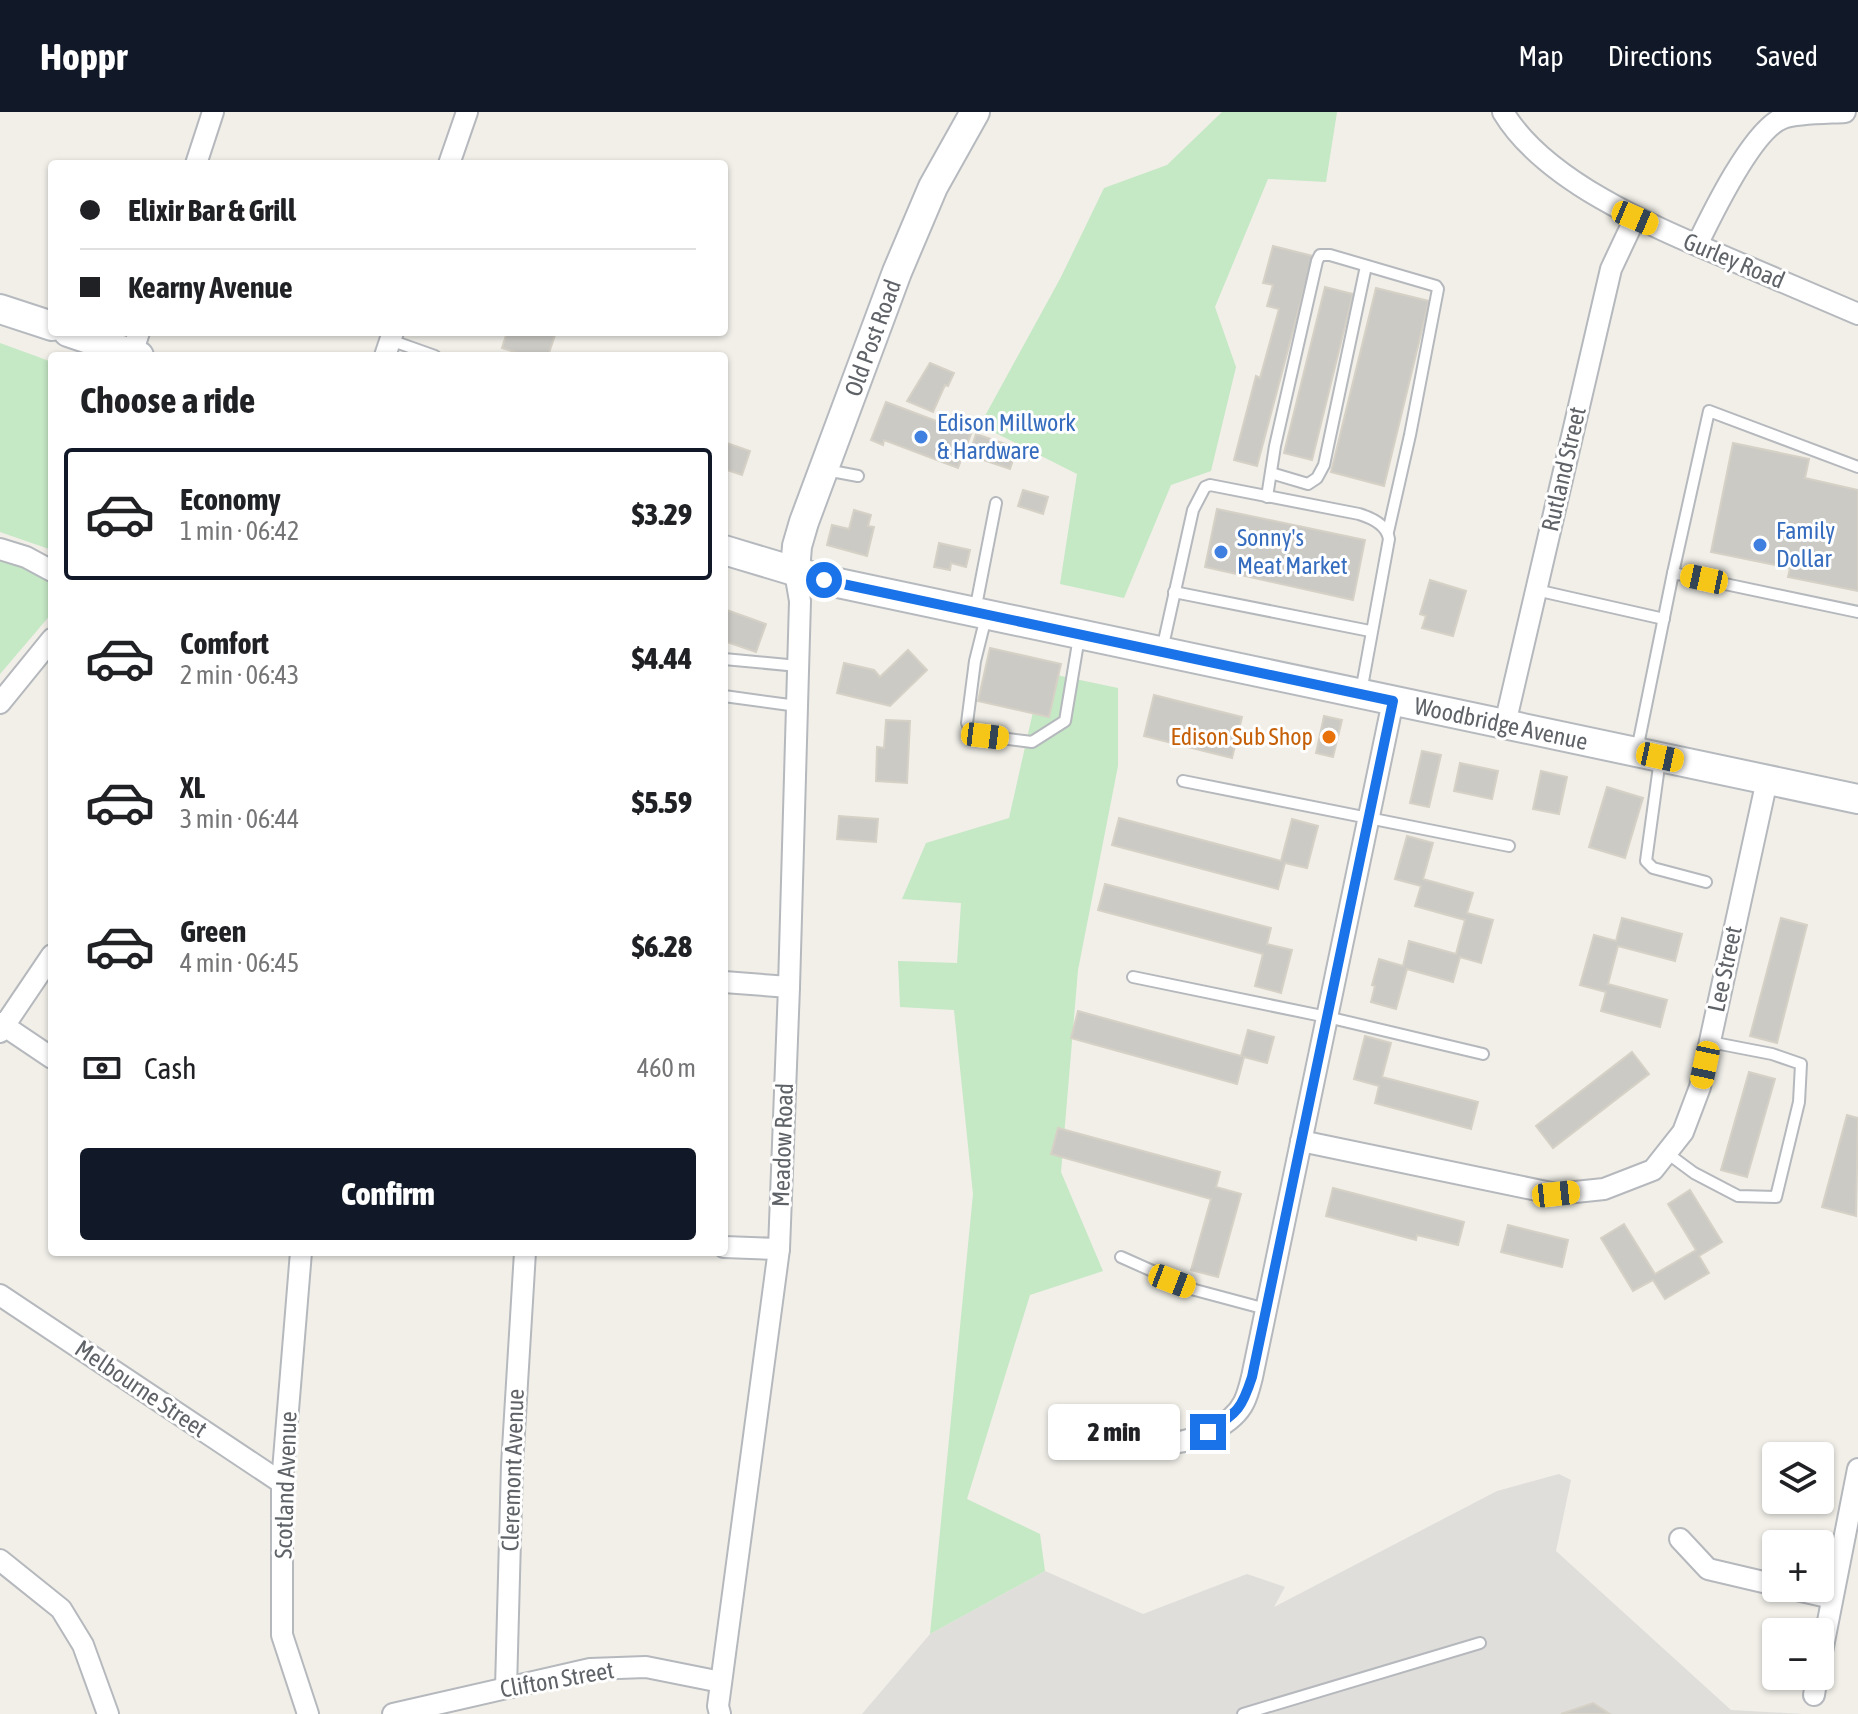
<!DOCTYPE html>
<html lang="en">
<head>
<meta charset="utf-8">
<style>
	:root { --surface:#fff; --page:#f2f2f2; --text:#202124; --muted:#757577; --line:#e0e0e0; --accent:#111827 }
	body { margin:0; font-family:"Asap Condensed",sans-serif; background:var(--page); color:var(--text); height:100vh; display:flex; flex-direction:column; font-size:30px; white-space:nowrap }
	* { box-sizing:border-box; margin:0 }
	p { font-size:26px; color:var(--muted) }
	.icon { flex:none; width:44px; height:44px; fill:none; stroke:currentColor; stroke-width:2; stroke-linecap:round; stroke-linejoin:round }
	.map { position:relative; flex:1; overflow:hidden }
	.drawer { position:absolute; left:48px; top:240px; width:680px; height:904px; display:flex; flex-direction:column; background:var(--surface); border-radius:8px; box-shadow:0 2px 6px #0004 }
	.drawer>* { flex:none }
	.top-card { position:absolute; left:48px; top:48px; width:680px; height:176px; border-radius:8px; box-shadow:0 2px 6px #0004; display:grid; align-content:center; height:176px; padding:0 32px; background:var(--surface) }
	.controls { position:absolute; left:1762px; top:1330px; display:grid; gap:16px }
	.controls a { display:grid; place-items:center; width:72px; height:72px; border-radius:8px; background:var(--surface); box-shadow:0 2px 6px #0004; font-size:40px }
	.end { position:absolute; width:36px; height:36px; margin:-18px; border:10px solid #1a73e8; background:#fff; box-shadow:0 0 0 4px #fff }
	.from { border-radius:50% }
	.bubble { position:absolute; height:56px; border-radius:8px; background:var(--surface); box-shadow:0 2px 6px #0004; font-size:26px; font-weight:800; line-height:56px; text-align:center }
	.car { position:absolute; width:24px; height:48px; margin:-24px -12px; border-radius:10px; box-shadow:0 0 6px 2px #0007; background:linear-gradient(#f5c518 24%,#345 0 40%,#f5c518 0 76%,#345 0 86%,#f5c518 0) }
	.top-card b { display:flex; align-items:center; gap:28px; height:76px; font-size:30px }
	.top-card b+b { border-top:2px solid var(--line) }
	.top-card i { width:20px; height:20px; background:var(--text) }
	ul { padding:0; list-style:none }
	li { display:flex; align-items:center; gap:24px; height:132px; margin:0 16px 12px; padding:0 16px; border:4px solid transparent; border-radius:8px }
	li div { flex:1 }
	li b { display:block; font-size:30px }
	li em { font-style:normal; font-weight:800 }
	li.on { border-color:var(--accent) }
	li>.icon { width:72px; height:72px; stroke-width:1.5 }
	h2 { padding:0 32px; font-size:36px; line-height:96px }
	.pay { display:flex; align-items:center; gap:20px; height:88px; padding:0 32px; font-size:30px }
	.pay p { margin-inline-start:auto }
	.primary-button { display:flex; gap:16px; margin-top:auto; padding:16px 32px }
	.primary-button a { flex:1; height:92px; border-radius:8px; background:var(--accent); color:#fff; font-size:32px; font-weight:800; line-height:92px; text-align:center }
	header { display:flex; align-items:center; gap:48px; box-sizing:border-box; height:112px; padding:0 40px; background:var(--accent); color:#fff }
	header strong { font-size:38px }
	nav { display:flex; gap:44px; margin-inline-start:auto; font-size:28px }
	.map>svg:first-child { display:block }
</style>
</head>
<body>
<header>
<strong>Hoppr</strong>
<nav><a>Map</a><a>Directions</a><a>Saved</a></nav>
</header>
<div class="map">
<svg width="1858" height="1602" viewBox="0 0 1858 1602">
	<rect width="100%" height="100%" fill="#f1efe8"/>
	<path fill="#e0deda" d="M1559,1362l12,6 -15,71 175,159 72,4h-941l68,-80 115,-63 98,43 104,-40 38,13 -11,20 223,-116z"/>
	<g fill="#c5e8c5">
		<path d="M1222,0h115l-11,70 -58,-3 -53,128 21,60 -25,104 -40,14 -47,113 -64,-14 17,-110 -97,-49 81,-148 43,-89 63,-23z"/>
		<path d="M0,231l52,19v188l-52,-18z"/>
		<path d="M0,443l52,21v37l-52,61z"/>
		<path d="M1042,560l76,16v78l-40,204 -17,202 42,99 -73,24 -63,204 73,35 5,37 -115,63 43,-440 -19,-184 -54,-3 -2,-46 59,2 4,-60 -59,-4 24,-56 83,-25z"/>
	</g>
	<g fill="#cccac5" stroke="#d6d1c6" stroke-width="2">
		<path d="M1273,134l40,10 -56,210 -23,-6 22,-84 4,2 19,-69 -12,-3 6,-21 -10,-2z"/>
		<path d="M1325,175l28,7 -41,166 -28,-7z"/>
		<path d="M1376,176l53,13 -45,185 -53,-14z"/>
		<path d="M507,220h49l-8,24h-34l1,-4 -13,-4z"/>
		<path d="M930,251l24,10 -6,13 -3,-1 -12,27 -26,-11z"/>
		<path d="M886,290l85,32 -13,34 -74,-28 -1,5 -12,-5z"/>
		<path d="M976,322l41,14 -7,21 -41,-14z"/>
		<path d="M724,330l26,9 -8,24 -18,-6z"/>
		<path d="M1733,331l76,16 -4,19 53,12v101l-70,-14 2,-9 -79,-16z"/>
		<path d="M1023,378l25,7 -5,17 -25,-8z"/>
		<path d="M1217,397l148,31 -12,60 -148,-33z"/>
		<path d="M854,398l17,5 -3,11 6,1 -7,29 -40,-11 5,-20 17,4z"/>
		<path d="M939,431l31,7 -4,17 -15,-4 -1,7 -16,-3z"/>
		<path d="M1430,468l36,11 -13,45 -31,-8 4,-12 -6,-2z"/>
		<path d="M724,497l42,15 -10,28 -32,-11z"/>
		<path d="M990,536l71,16 -12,53 -71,-16z"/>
		<path d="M908,538l19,20 -37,36 -53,-13 7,-30 30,7 6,7z"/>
		<path d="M1154,583l88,22 -10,41 -88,-22z"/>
		<path d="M1324,604l18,4 -9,37 -17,-4z"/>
		<path d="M886,608l24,1 -3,62 -31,-2 1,-34 7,1z"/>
		<path d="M1422,639l19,4 -12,52 -19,-4z"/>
		<path d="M1460,651l38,8 -6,28 -38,-8z"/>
		<path d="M1541,659l26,6 -8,37 -26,-5z"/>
		<path d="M1607,675l36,11 -18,60 -36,-11z"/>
		<path d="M839,704l39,3 -2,23 -39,-3z"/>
		<path d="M1119,706l162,43 11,-42 26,7 -11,42 -22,-5 -7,26 -166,-44z"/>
		<path d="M1407,724l26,7 -10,36 50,14 -6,20 26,7 -12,43 -21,-6 -7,25 -46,-13 -11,40 -25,-7 4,-16 -3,-1 7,-26 24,7 6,-25 47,13 9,-34 -50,-14 6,-20 -26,-7z"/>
		<path d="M1105,772l166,44 -4,16 25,6 -11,43 -26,-7 8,-32 -165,-44z"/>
		<path d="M1622,806l60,16 -7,27 -57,-15 -10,38 59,16 -7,27 -59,-16 5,-19 -26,-7 14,-50 22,6z"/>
		<path d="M1781,806l26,7 -30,118 -27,-7z"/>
		<path d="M1078,899l163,45 7,-26 26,7 -7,26 -23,-6 -7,27 -166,-46z"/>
		<path d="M1365,924l26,7 -9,34 96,25 -7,27 -96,-26 4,-17 -25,-7z"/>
		<path d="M1632,940l17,22 -96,74 -17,-22z"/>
		<path d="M1749,960l26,7 -28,98 -26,-7z"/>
		<path d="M1847,1003l11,3 -2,98 -34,-9z"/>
		<path d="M1058,1016l162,44 -4,15 25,7 -23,83 -27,-7 20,-71 -160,-45z"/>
		<path d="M1333,1076l131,34 -6,23 -41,-10 -1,5 -90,-24z"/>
		<path d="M1690,1078l32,52 -23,14 10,17 -44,26 -12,-19 -20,11 -32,-53 23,-14 31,50 41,-24 -28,-46z"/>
		<path d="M1508,1113l60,15 -6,27 -61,-15z"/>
		<path d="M1593,1591l17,11h-49z"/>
	</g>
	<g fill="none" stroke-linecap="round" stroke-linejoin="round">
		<defs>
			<g id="lane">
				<path d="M390,228l45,16"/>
				<path d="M826,358l32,6"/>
				<path d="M1271,361l37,11 9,-6 7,-13 42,-199"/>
				<path d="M1267,385l8,-51 42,-185 3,-6h10l106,31 2,3 -28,146 -22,97"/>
				<path d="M1673,461l36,-162 149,56"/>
				<path d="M1536,478l128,29"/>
				<path d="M1174,480l196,39"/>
				<path d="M975,499l21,-108"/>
				<path d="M986,505l-11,44 -8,62 2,5 16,8 47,6 33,-21 14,-84"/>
				<path d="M1162,538l31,-140 12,-23 5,-2 149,29c13,4 28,11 30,25l-28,153"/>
				<path d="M724,547l74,7"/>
				<path d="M724,584l73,10"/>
				<path d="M1637,638l36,-177 185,39"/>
				<path d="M1660,647l-14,102 7,7 53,14"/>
				<path d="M1183,669l326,65"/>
				<path d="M1133,865l194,40 156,37"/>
				<path d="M1667,1041l27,20 44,23 38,1 23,-95 2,-38 -29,-10 -62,-12"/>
				<path d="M1121,1145l74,33 71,19"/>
				<path d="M1243,1602l237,-71"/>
			</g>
			<g id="street">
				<path d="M1503,0c42,70 151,115 224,146 44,19 87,37 131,56"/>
				<path d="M196,52l17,-52"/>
				<path d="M449,52l18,-52"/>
				<path d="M1697,133c14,-29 56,-116 86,-127 13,-5 48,-5 62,-6"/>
				<path d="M132,242l7,-22"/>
				<path d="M385,244l8,-24"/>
				<path d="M0,437l26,8 26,14"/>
				<path d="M0,591l52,-64"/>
				<path d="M1505,612l106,-455 24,-51"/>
				<path d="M724,870l65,5"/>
				<path d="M0,911l52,35"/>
				<path d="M0,920l52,-77"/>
				<path d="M1301,1029l255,53 48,-5 49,-19 30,-38 17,-45 67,-307"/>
				<path d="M724,1135l55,2"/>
				<path d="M301,1140l-19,231v152l26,79"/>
				<path d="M0,1183l282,188"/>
				<path d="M1095,1315l78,16c24,-3 60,-18 71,-41 4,-8 6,-17 8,-25l141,-676"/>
				<path d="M1680,1427l28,30 68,16"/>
				<path d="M0,1448l61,49 22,36 25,69"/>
				<path d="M1788,1476l44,10"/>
				<path d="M1820,1550l38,-193"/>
				<path d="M506,1576l6,-223 13,-213"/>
				<path d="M1814,1583l3,-19"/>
				<path d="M393,1602l197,-45 56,-2 75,15"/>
				<path d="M720,1602l-2,-8 61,-457 10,-262 11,-386 -5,-29"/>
			</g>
			<g id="secondary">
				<path d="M0,197l52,17"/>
				<path d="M68,220l71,24"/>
				<path d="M724,438l100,30 1034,219"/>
				<path d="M795,460l2,-26 7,-24 93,-250 36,-85 42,-75"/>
			</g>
		</defs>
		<use href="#lane" stroke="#b5b8bc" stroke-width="14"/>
		<use href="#street" stroke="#b5b8bc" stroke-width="24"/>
		<use href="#secondary" stroke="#b6babf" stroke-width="32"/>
		<use href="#lane" stroke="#fff" stroke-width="10"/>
		<use href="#street" stroke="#fff" stroke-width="20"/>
		<use href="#secondary" stroke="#fff" stroke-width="28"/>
	</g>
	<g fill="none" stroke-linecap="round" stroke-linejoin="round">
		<path stroke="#1a73e8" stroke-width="10" d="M824,468l569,121 -141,676c-11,34 -15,35 -44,55"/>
	</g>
	<g fill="#3f7fe0" stroke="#fff" stroke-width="3">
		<circle cx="921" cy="325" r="8"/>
		<circle cx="1760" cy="433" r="8"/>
		<circle cx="1221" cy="440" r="8"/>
	</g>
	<circle fill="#e8710a" stroke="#fff" stroke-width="3" cx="1329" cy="625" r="8"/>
	<g text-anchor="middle" stroke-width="6" stroke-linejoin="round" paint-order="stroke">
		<g font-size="24" fill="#5f6368" stroke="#fff">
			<text transform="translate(1734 149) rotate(23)" y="8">Gurley Road</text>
			<text transform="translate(873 226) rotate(-70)" y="8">Old Post Road</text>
			<text transform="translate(1564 357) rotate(-77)" y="8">Rutland Street</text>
			<text transform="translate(1501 612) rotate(12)" y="8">Woodbridge Avenue</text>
			<text transform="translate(1725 857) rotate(-78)" y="8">Lee Street</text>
			<text transform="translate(783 1033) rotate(-88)" y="8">Meadow Road</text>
			<text transform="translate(141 1277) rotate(34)" y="8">Melbourne Street</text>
			<text transform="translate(513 1358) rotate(-88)" y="8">Cleremont Avenue</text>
			<text transform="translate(286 1373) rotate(-88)" y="8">Scotland Avenue</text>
			<text transform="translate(557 1568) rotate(-10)" y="8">Clifton Street</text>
		</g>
		<g font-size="24" fill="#366cbe" stroke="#fff" text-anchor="start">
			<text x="937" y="319">Edison Millwork<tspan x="937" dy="28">&amp; Hardware</tspan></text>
			<text x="1776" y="427">Family<tspan x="1776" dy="28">Dollar</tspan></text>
			<text x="1237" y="434">Sonny's<tspan x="1237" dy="28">Meat Market</tspan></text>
		</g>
		<g font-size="24" fill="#c56008" stroke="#fff" text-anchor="end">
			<text x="1313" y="633">Edison Sub Shop</text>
		</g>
	</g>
</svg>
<div class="controls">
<a><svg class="icon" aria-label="layers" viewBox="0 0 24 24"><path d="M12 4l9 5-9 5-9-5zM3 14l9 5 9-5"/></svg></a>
<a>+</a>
<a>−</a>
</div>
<i class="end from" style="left:824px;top:468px"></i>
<i class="end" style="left:1208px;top:1320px"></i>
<div class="bubble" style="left:1048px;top:1292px;width:132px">2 min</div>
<i class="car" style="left:1635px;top:106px;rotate:113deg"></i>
<i class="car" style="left:1704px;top:467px;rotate:282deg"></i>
<i class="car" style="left:985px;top:624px;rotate:97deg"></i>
<i class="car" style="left:1660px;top:645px;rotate:102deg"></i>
<i class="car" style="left:1705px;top:953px;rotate:192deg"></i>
<i class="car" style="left:1556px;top:1082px;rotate:84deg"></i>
<i class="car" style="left:1172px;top:1169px;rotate:111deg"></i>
<div class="top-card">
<b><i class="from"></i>Elixir Bar &amp; Grill</b>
<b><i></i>Kearny Avenue</b>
</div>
<section class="drawer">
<h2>Choose a ride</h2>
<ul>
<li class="on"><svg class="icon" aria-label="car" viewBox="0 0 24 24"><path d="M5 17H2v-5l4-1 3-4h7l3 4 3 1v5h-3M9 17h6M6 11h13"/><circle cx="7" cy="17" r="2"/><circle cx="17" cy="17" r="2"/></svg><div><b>Economy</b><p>1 min · 06:42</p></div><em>$3.29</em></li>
<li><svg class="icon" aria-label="car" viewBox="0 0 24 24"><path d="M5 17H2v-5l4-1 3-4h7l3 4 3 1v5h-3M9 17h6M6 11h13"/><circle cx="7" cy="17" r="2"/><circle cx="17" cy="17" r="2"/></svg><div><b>Comfort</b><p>2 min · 06:43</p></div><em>$4.44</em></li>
<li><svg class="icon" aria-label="car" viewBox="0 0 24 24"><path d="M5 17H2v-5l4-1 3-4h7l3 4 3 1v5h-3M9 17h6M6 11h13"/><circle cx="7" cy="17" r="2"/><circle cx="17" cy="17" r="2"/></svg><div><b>XL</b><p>3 min · 06:44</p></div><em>$5.59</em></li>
<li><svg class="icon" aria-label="car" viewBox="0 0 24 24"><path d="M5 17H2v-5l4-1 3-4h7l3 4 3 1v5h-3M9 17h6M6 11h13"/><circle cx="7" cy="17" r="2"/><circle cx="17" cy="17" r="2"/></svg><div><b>Green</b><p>4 min · 06:45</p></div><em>$6.28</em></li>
</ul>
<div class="pay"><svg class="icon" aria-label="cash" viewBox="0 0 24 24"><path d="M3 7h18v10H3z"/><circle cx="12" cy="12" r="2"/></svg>Cash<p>460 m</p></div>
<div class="primary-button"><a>Confirm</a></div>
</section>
</div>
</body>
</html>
